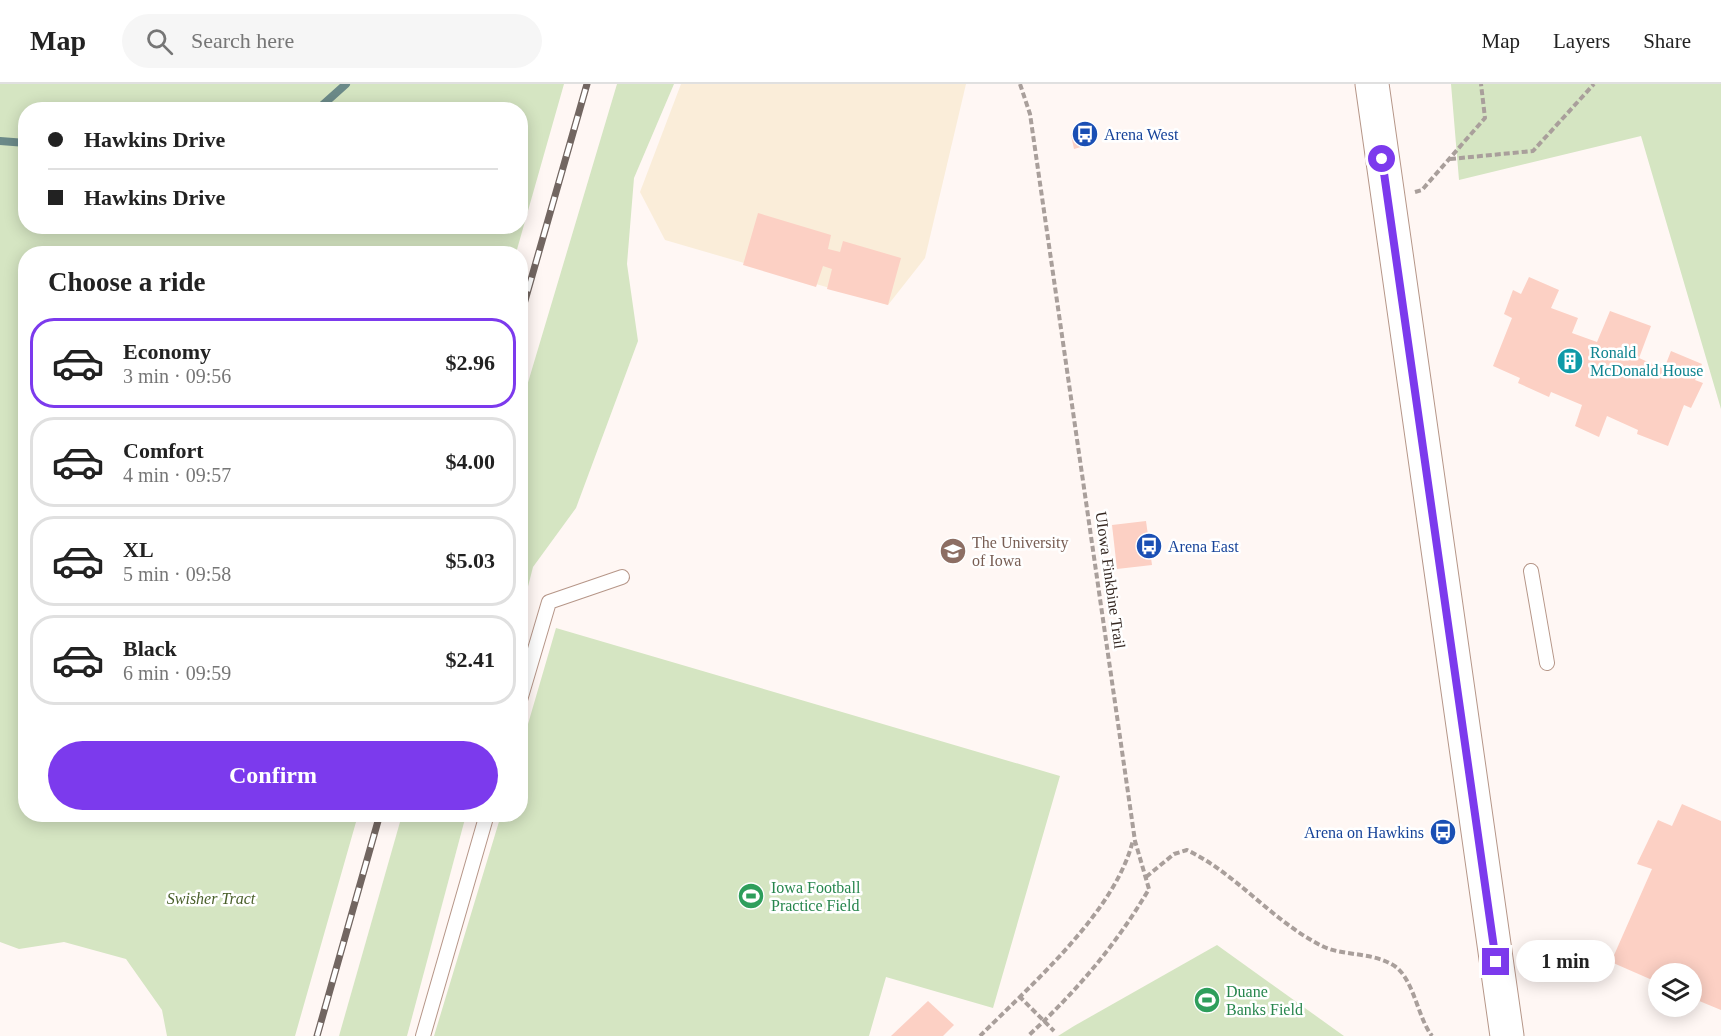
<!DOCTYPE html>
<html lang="en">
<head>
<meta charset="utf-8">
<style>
	:root { --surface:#fff; --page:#f6f6f6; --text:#222; --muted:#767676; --line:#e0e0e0; --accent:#7c3aed }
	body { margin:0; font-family:"Times New Roman",serif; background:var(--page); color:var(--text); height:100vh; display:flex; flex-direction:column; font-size:22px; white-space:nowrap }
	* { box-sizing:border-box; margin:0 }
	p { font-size:20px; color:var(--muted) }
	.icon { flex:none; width:33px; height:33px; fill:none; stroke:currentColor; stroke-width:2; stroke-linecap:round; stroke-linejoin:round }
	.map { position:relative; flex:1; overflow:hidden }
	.side { position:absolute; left:18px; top:162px; width:510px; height:576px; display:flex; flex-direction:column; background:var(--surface); border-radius:24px; box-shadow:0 3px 15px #0003 }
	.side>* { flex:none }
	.banner { position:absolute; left:18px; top:18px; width:510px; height:132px; border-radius:24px; box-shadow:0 3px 15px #0003; display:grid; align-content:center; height:132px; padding:0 30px; background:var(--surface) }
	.fabs { position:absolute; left:1648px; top:879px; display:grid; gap:12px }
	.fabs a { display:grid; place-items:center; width:54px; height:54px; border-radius:50%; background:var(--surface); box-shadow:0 3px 15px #0003; font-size:30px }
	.end { position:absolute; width:27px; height:27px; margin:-14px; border:8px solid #7c3aed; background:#fff; box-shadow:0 0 0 3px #fff }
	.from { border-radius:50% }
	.bubble { position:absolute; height:42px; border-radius:21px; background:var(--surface); box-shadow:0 3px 15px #0003; font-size:20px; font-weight:600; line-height:42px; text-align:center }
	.banner b { display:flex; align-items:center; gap:21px; height:57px; font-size:22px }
	.banner b+b { border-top:2px solid var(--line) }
	.banner i { width:15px; height:15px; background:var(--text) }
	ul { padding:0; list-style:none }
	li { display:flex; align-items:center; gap:18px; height:90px; margin:0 12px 9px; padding:0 18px; border:3px solid var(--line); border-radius:24px }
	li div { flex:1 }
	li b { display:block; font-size:22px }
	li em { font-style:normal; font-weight:600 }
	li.active { border-color:var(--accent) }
	li>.icon { width:54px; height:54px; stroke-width:1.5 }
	h2 { padding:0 30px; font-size:27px; line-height:72px }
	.button { display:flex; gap:12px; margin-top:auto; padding:12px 30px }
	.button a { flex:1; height:69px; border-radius:36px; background:var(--accent); color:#fff; font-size:24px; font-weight:600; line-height:69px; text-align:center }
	header { display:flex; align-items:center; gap:36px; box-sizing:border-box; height:84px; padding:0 30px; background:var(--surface); border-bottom:2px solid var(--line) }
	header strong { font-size:28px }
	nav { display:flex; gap:33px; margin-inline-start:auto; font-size:21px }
	.search { width:420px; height:54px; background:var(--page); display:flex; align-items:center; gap:15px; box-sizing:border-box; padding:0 21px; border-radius:33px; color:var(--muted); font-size:22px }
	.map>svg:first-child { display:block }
</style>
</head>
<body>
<header>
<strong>Map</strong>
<div class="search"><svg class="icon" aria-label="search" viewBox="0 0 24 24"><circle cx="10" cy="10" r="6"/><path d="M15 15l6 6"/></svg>Search here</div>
<nav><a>Map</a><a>Layers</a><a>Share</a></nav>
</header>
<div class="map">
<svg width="1721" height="952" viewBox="0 0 1721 952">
	<rect width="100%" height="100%" fill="#fff7f4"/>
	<path fill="#faedd9" d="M681,0h285l-41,174 -37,47 -223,-65 -25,-48z"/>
	<g fill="#d5e5c2" fill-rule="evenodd">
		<path d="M0,0h564l-48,169 -490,1v560l332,1 -63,221h-128l-5,-26 -36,-51 -62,-17 -45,7 -19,-7zM26,26h494v116h-494z"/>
		<path d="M617,0h57l-40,94 -7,86 11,77 -62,167 -43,59 -12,47v-208z"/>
		<path d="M1451,0h270v325l-80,-273 -182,44z"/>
		<path d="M556,544l504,148 -67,232 -107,-31 -17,59h-435l67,-221 19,-1 1,-66z"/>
		<path d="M402,731h64l-59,221h-68z"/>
		<path d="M1217,861l127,91h-286l16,-10z"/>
	</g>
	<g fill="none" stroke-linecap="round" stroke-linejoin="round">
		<g stroke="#6b8a89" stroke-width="8">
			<path d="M317,26l29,-26"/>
			<path d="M0,57l26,2"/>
		</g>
	</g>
	<g fill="#fcd0c4">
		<path d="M1078,50l3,13 -7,2 -3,-14z"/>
		<path d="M758,129l73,22 -3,14 12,3 3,-11 58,17 -13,47 -61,-16 5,-20 -9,-3 -7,21 -73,-22z"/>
		<path d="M1529,193l30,13 -8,18 27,10 -6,15 25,9 13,-31 41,15 -12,32 25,11 7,-18 31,13 -7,16 8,3 -12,25 -7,-3 -16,41 -31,-12 1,-4 -31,-14 -8,21 -24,-11 7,-21 -31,-13 -2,5 -31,-14 2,-5 -27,-12 19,-48 -8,-4 9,-24 8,4z"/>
		<path d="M1146,437l6,44 -35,4 -5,-44z"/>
		<path d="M1682,720l39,17v189l-29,-12v-24h-33v9l-48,-21 41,-93 -15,-5 21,-44 14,6z"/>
		<path d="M928,917l26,24 -11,11h-52z"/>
	</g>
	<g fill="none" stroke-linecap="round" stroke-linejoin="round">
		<defs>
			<g id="lane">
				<path d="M1531,487l16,92"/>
				<path d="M520,616l29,-98 73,-25"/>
				<path d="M423,952l64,-222"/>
			</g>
			<path id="secondary" d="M1372,0l135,952"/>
		</defs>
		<use href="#lane" stroke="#b69688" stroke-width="16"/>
		<use href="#secondary" stroke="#b69688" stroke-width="35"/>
		<g stroke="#a99f9b" stroke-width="4" stroke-dasharray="6 3" stroke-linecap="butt">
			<path d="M1020,0l10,30 105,727 14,48c-33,56 -73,103 -121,147"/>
			<path d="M1450,75l83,-8 61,-67"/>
			<path d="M1415,108l7,-2 63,-72 -4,-34"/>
			<path d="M1146,793l28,-23 13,-4c50,24 85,71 135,96 23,11 51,5 74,21 18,14 22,51 36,69"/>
			<path d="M1019,912l35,35"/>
			<path d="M980,952c51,-51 136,-125 153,-196"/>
		</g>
		<use href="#lane" stroke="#fff" stroke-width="14"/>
		<use href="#secondary" stroke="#fff" stroke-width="33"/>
		<defs>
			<g id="rail">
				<path d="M520,234l67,-234"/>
				<path d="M317,952l63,-222"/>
			</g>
		</defs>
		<use href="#rail" stroke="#726661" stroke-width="7"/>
		<use href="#rail" stroke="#fff" stroke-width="4.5" stroke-dasharray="14" stroke-linecap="butt"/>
	</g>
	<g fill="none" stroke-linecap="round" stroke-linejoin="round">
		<path stroke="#7c3aed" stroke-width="8" d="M1382,75l114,803"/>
	</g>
	<defs>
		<symbol id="bus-disc" viewBox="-11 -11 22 22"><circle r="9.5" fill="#1a4fb4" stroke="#fff"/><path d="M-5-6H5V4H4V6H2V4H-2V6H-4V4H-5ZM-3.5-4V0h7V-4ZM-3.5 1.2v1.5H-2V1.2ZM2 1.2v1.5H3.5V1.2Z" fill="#fff"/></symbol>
		<symbol id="building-disc" viewBox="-11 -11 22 22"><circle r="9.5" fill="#0f9aa8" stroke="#fff"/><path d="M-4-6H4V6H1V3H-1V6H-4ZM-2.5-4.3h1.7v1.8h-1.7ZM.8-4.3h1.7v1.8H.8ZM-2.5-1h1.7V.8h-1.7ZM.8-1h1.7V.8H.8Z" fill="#fff"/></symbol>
		<symbol id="university-disc" viewBox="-11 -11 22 22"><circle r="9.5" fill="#8d6e63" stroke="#fff"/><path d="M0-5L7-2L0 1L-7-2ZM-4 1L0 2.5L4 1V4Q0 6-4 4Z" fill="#fff"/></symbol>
		<symbol id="stadium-disc" viewBox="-11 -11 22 22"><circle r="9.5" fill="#2e9e5b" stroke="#fff"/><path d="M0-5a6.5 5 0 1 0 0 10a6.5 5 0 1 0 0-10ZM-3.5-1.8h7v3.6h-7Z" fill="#fff"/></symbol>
	</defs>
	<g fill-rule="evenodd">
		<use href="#bus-disc" x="1070" y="35" width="30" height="30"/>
		<use href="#building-disc" x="1555" y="262" width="30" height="30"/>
		<use href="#bus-disc" x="1134" y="447" width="30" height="30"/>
		<use href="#university-disc" x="938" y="452" width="30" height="30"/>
		<use href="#bus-disc" x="1428" y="733" width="30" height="30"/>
		<use href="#stadium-disc" x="736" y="797" width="30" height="30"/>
		<use href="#stadium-disc" x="1192" y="901" width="30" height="30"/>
	</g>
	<g text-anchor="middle" stroke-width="5" stroke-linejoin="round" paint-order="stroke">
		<g font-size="16" fill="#164399" stroke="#fff" text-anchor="start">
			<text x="1104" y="56">Arena West</text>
			<text x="1168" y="468">Arena East</text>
			<text x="1424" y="754" text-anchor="end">Arena on Hawkins</text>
		</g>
		<g font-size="16" fill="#0d838f" stroke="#fff" text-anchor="start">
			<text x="1590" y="274">Ronald<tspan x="1590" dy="18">McDonald House</tspan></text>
		</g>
		<g font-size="16" fill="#785e54" stroke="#fff" text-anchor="start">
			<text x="972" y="464">The University<tspan x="972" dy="18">of Iowa</tspan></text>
		</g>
		<g font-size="16" fill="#342721" stroke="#fff">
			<text transform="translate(1111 496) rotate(82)" y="6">UIowa Finkbine Trail</text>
		</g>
		<g font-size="16" fill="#27864d" stroke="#fff" text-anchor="start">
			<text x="771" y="809">Iowa Football<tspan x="771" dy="18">Practice Field</tspan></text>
			<text x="1226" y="913">Duane<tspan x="1226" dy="18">Banks Field</tspan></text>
		</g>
		<g font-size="16" font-style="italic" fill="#4a602b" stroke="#fff">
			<text x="211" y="820">Swisher Tract</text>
		</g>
	</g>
</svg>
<div class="fabs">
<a><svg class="icon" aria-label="layers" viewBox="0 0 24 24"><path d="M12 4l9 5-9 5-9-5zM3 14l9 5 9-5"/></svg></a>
</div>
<i class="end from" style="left:1382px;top:75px"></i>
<i class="end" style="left:1496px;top:878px"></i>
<div class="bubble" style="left:1516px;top:856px;width:99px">1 min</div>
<div class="banner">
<b><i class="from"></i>Hawkins Drive</b>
<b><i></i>Hawkins Drive</b>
</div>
<section class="side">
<h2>Choose a ride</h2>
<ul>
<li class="active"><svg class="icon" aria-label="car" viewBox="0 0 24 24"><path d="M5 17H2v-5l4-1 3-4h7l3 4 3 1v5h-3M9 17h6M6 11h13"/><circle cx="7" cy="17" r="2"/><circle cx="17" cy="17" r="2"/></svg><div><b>Economy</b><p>3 min · 09:56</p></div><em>$2.96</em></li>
<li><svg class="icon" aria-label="car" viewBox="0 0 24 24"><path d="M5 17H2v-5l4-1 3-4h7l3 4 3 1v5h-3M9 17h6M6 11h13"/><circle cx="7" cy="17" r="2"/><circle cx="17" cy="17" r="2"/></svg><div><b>Comfort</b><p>4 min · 09:57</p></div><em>$4.00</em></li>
<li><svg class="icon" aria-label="car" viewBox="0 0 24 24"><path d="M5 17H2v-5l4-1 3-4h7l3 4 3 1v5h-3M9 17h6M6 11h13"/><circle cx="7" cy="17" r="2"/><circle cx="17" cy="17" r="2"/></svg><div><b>XL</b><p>5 min · 09:58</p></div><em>$5.03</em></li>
<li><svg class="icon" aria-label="car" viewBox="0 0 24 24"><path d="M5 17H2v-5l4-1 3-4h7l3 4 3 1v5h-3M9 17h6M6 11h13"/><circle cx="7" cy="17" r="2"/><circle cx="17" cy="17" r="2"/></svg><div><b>Black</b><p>6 min · 09:59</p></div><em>$2.41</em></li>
</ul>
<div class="button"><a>Confirm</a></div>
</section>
</div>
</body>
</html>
